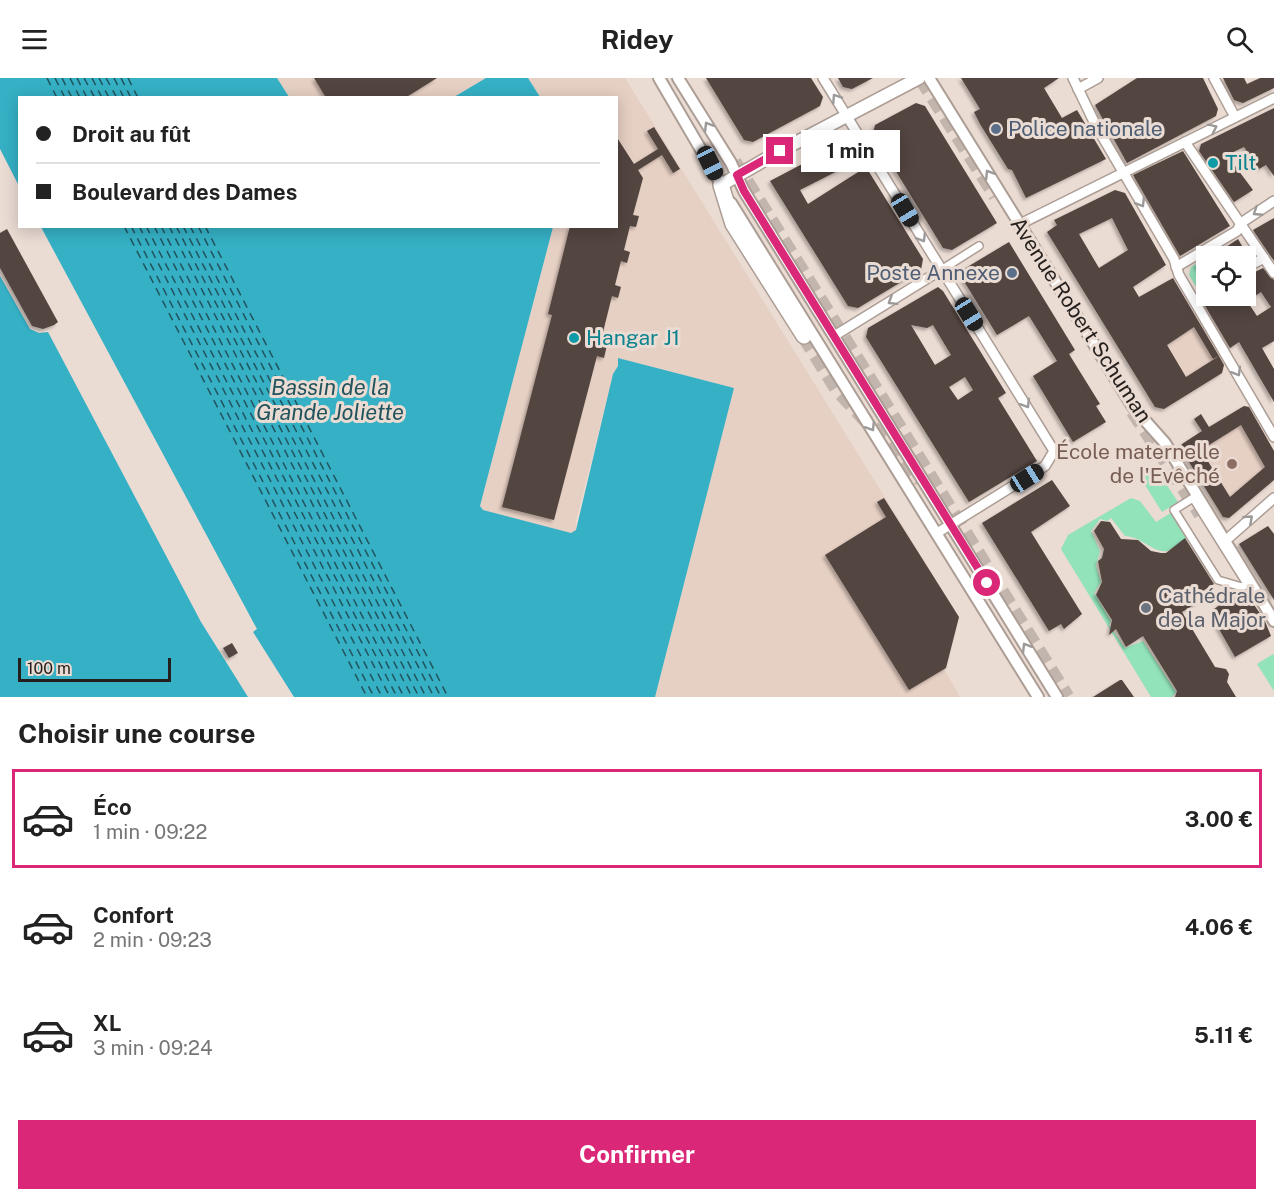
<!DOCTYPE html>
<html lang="fr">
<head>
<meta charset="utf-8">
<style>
	:root { --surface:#fff; --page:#f6f6f6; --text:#222; --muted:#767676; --line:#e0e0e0; --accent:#db2777 }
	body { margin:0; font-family:"Public Sans",sans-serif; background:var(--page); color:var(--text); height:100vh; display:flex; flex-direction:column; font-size:22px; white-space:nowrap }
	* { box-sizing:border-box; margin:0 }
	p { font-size:20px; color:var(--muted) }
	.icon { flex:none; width:33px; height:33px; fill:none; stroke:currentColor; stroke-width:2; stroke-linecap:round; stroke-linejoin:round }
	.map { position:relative; height:619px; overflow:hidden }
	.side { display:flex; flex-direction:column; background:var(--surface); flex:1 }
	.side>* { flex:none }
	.hud { position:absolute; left:18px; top:18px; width:600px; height:132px; border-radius:0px; box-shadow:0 3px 15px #0003; display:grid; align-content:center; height:132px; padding:0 18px; background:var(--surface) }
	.buttons { position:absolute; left:1196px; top:168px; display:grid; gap:12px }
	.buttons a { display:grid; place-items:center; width:60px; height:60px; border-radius:0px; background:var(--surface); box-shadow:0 3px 15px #0003; font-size:30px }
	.scale { position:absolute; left:18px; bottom:15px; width:153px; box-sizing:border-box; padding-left:6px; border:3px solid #241f1c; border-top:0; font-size:16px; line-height:21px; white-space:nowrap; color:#241f1c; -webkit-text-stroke:4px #eadbd3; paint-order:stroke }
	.end { position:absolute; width:27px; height:27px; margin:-14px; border:8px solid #db2777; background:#fff; box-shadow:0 0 0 3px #fff }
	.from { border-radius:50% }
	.bubble { position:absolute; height:42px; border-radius:0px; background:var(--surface); box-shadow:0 3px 15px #0003; font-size:20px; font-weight:700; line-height:42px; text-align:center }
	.car { position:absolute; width:18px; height:36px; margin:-18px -9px; border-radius:8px; box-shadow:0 0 4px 2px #0007; background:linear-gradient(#222 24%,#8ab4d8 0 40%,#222 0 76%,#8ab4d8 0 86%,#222 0) }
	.hud b { display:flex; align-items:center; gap:21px; height:57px; font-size:22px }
	.hud b+b { border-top:2px solid var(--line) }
	.hud i { width:15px; height:15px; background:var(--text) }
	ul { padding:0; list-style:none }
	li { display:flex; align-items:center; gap:18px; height:99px; margin:0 12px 9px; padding:0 6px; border:3px solid transparent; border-radius:0px }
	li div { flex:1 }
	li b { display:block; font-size:22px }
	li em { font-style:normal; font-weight:700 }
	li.selected { border-color:var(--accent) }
	li>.icon { width:54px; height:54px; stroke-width:1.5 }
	h2 { padding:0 18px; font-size:27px; line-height:72px }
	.button { display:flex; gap:12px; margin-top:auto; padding:12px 18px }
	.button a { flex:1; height:69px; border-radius:0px; background:var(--accent); color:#fff; font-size:24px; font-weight:700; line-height:69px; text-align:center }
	header { display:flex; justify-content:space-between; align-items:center; height:78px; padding:0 18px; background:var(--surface); font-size:27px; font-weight:700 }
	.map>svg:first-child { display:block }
</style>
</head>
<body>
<header><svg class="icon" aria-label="menu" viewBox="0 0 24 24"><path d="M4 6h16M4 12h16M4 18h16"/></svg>Ridey<svg class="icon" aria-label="search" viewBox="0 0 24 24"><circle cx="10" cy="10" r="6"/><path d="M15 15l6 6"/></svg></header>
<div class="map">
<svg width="1274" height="619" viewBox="0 0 1274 619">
	<defs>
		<filter id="shadow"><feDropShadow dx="-2.5" dy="2.5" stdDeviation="1.5" flood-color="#0004"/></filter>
	</defs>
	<rect width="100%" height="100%" fill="#eadbd3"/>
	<g fill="#e6cfc3">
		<path d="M277,0h209l-32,20 -165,-1z"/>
		<path d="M528,0h97l334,539 -15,52 16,28h-305l79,-309 -116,-30v8l-5,9 -37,146v9l-5,3 -88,-23 -3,-4 73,-279 63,-1v-128l-76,-1z"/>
		<path d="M1200,245l24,41 -2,9 -58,36 -9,-2 -9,-14 20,-48z"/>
		<path d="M1244,328l5,1 25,44v29l-45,38 -6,-1 -42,-68 1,-5z"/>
	</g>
	<g fill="#92e2ba">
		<path d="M1196,186l10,17 1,15 -4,2 -14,-23 2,-8z"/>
		<path d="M1155,389l23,35 -16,10 -22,-35z"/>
		<path d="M1131,420l9,3 16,21 16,-10 37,58 -2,2 -20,-33c-8,2 -12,11 -20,12 -15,2 -24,-14 -42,-15l-14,-18 -4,3 -7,-2 -9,12 9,20 -4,15 5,16 -7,11 17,28 -2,4 16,23 18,-7 33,51 -4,5h-21l-90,-148 7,-14z"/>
		<path d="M1273,576l1,2v35l-17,-27z"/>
	</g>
	<g fill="#35b0c5">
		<path d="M0,0h277l12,19 -269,1 -1,88 -19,-37z"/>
		<path d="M486,0h42l12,19h-86z"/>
		<path d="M41,149h512l-73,279 3,4 88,23 5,-3 37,-156 5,-8v-8l116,30 -79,309h-361l-41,-65 4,-3z"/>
		<path d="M0,198l30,53 9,4 9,-1 153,290 47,75h-248z"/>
	</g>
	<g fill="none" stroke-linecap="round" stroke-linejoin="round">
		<g stroke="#22545d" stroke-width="1.5" stroke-dasharray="8 6" stroke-linecap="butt">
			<path d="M47,0l10,20"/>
			<path d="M55,0l10,20"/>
			<path d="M62,0l10,20"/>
			<path d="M70,0l10,20"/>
			<path d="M77,0l10,20"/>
			<path d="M84,0l11,20"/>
			<path d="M92,0l10,20"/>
			<path d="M99,0l10,20"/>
			<path d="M106,0l11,20"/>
			<path d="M114,0l10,20"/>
			<path d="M121,0l10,20"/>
			<path d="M128,0l10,20"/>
			<path d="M124,148l243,471"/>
			<path d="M131,148l243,471"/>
			<path d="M139,148l243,471"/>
			<path d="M146,148l244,471"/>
			<path d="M154,148l243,471"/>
			<path d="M161,148l243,471"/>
			<path d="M169,148l243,471"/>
			<path d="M176,148l243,471"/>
			<path d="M183,148l243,471"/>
			<path d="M190,148l244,471"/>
			<path d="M198,148l243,471"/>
			<path d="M205,148l243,471"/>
		</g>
	</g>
	<g fill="#534540" fill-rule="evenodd" filter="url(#shadow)">
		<path d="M314,0h123l-32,20h-79z"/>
		<path d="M706,0h105l12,19 -3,9 -67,36 -9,-2z"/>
		<path d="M838,0h35l-21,11 -9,-2z"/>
		<path d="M961,0h98l-15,10 18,30 15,-8 29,49 -80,39 -14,-28 -4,-1 -28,-45 -6,-12 6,-3z"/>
		<path d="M1137,0h66l15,31 -2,7 -89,47 -32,-58z"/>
		<path d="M1223,0h21l3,6 13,-6h14v10l-31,15 -9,-3z"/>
		<path d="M916,25l9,3 72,117 -45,27 -9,-2 -70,-114 2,-9z"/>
		<path d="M1274,30v68l-8,-11 -7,4 -15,-22 -17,8 26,35 -19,12 -35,-51 2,-7z"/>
		<path d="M654,49l26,42 -7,4 -11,-18 -24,15 5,8 -10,37 6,1 -3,11 -6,-1 -6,24 6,2 -3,11 -6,-2 -6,24 6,2 -3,11 -6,-2 -9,36 6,2 -2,11 -3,13 -7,-2 -43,164 -52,-13 50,-192 -4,-1 22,-88h46v-90l18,28 24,-15 -11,-18z"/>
		<path d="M844,64l9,3 8,14 -61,31 8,14 58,-37 57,92 -2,11 -63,38 -10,-2 -78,-125z"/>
		<path d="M1183,73l47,75 -50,30 -47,-81z"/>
		<path d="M1115,112l10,3 41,72 -33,22 6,10 34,-19 46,78 -6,3 -19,-32 -27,18 19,32 33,-21 5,9 -2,8 -58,36 -9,-2 -108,-175 10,-7 -3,-5zM1112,140l16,32 -29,18 -20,-34z"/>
		<path d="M1274,140v43l-21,-31z"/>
		<path d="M7,151l51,93 -4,3 -11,4 -11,-3 -32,-58v-35z"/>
		<path d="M1238,161l10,17h-39l20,-11z"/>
		<path d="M1009,164l66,108 -6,4 31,50 -4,2 10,16 -33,20 -40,-66 24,-15 -28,-45 -32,19 -35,-57 2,-9z"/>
		<path d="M1206,180v23l-10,-17z"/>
		<path d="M1263,190l11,12v61l-12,7 12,21v33l-35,-60 -9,6 -29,-49 6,-3h38v-19zM1261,214l10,15 -14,9 -10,-15z"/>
		<path d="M938,209l5,4 63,102 -8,5 39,63 -68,41 -103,-165 2,-9zM911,247l16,3 6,-3 18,30 -16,10zM965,299l8,13 -15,10 -9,-13z"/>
		<path d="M1244,328l5,1 25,44v29l-45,38 -6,-1 -42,-68 1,-5 20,-13 -8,-12 7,-5 8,13zM1241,347l24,42 -35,30 -29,-47z"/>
		<path d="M1052,402l18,26 -39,26 51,82 -18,15 -3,-5 -12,7 -67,-108z"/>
		<path d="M884,420l75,119 -13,51 -37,22 -84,-135 61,-38 -9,-15z"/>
		<path d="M1101,443l9,1 11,17 17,1 13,11 10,2h5l19,-15 29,46 -18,11 4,6 -18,11 33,55 11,2 3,5 -2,8 9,15h-61l2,-6 -34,-55 -17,11 -10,-18 -7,6 3,-15 -16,-25 6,-13 -4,-21 4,-3 2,-9 -10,-18z"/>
		<path d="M1268,448l6,8v66l-35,-56z"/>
		<path d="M1245,514l19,27 7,17 -36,21 -20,-35 4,-2 -6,-10 9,-7h10l-2,-4z"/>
		<path d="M232,565l6,10 -9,5 -6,-10z"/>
		<path d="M1122,602l12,17h-41l27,-17z"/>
	</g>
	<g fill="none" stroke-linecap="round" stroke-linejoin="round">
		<g stroke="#c2b5ae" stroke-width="15" stroke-dasharray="15 8" stroke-linecap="butt">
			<path d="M921,0l75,118"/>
			<path d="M734,84l333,535"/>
			<path d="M804,258l33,53 84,91"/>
			<path d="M1133,333l68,103"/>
		</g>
		<defs>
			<g id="pedestrian">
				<path d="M941,192l38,-24"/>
				<path d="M1193,420l54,86 -5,3 -24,-7 -44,-70z"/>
			</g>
			<g id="minor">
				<path d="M823,0l231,373 -9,15 -108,67"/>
				<path d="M1073,0l22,46 79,135 5,16 95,162"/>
				<path d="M1214,0l21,39"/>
				<path d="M1078,11l20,-11"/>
				<path d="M1185,64l89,131"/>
				<path d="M1241,145l33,-22"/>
				<path d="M1020,146l254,-126"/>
				<path d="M1176,189l61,-36 4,-8"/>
				<path d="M1245,190l19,-10"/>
				<path d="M834,258l107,-66"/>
				<path d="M1225,463l49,-43"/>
			</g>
			<g id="tertiary">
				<path d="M659,0l65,111"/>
				<path d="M678,0l53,85 13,28 313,506"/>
				<path d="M929,0l204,329 32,36 109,178"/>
				<path d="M731,125l307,494"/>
			</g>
			<path id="secondary" d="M721,107l59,-34 139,-73"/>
			<path id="trunk" d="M721,107l12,39 71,112"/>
		</defs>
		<use href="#pedestrian" stroke="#ac9d95" stroke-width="10"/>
		<use href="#minor" stroke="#ac9d95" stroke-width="12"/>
		<use href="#tertiary" stroke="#ac9d95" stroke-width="14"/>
		<use href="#secondary" stroke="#ac9d95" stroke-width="15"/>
		<use href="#trunk" stroke="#ac9d95" stroke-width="18"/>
		<use href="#pedestrian" stroke="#fff" stroke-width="7"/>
		<use href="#minor" stroke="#fff" stroke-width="9"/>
		<use href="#tertiary" stroke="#fff" stroke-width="10"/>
		<use href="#secondary" stroke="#fff" stroke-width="12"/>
		<use href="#trunk" stroke="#fff" stroke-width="15"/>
	</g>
	<defs><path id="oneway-chevron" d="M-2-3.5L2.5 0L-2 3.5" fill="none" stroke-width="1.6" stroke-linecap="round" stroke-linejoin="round" transform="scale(1.5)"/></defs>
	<g stroke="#9c9a99">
		<use href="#oneway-chevron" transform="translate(836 20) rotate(-123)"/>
		<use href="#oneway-chevron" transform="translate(708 48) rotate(-122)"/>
		<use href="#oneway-chevron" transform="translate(1213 50) rotate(-26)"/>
		<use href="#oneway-chevron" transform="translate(989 96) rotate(-122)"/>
		<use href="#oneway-chevron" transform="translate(1141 125) rotate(58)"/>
		<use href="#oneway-chevron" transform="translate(1257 134) rotate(147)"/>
		<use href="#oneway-chevron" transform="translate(922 160) rotate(59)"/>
		<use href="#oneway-chevron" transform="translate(892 223) rotate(148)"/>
		<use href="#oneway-chevron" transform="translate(1237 294) rotate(59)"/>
		<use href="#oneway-chevron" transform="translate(1026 326) rotate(58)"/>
		<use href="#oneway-chevron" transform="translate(871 349) rotate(58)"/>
		<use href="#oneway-chevron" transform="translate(1249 441) rotate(-42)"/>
		<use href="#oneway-chevron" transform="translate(1026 569) rotate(-122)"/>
	</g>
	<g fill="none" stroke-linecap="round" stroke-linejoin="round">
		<path stroke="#db2777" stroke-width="8" d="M780,73l-43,24 7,16 243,392"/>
	</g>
	<g fill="#5c6f8a" stroke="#eadbd3" stroke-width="2">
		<circle cx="996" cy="51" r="6"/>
		<circle cx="1012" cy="195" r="6"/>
	</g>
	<g fill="#0f9aa8" stroke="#eadbd3" stroke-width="2">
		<circle cx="1213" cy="85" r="6"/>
		<circle cx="574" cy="260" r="6"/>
	</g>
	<circle fill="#8d6e63" stroke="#eadbd3" stroke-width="2" cx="1232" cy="386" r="6"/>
	<circle fill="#6b7280" stroke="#eadbd3" stroke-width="2" cx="1146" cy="530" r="6"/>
	<g text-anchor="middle" stroke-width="6" stroke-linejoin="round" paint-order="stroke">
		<g font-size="21" fill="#4e5e75" stroke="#eadbd3" text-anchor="start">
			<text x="1008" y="58">Police nationale</text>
			<text x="1000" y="202" text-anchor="end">Poste Annexe</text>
		</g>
		<g font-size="21" fill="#0d838f" stroke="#eadbd3" text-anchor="start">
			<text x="1225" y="92">Tilt</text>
			<text x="586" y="267">Hangar J1</text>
		</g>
		<g font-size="21" fill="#241f1c" stroke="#eadbd3">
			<text transform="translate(1081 242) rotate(57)" y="7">Avenue Robert Schuman</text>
		</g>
		<g font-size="21" fill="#785e54" stroke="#eadbd3" text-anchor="end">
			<text x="1220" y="381">École maternelle<tspan x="1220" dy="24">de l'Evêché</tspan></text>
		</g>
		<g font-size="21" fill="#5b616d" stroke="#eadbd3" text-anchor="start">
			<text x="1158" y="525">Cathédrale<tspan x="1158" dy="24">de la Major</tspan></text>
		</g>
		<g font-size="22" font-style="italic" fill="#22545d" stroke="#eadbd3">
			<text x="330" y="317">Bassin de la<tspan x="330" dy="25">Grande Joliette</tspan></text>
		</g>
	</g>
</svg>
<div class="buttons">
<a><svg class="icon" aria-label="locate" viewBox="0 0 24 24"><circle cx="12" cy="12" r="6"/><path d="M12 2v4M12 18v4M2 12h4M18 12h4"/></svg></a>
</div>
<div class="scale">100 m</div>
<i class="end from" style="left:987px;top:505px"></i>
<i class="end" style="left:780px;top:73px"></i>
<div class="bubble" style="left:801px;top:52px;width:99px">1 min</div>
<i class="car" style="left:710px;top:85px;rotate:154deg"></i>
<i class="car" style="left:905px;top:132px;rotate:149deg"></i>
<i class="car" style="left:969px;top:236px;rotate:148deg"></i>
<i class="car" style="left:1027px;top:400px;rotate:58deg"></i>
<div class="hud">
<b><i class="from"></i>Droit au fût</b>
<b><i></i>Boulevard des Dames</b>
</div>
</div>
<section class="side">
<h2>Choisir une course</h2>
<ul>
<li class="selected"><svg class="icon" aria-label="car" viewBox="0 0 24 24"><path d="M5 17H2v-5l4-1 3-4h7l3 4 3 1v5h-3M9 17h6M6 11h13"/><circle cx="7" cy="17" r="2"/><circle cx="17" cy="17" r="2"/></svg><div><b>Éco</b><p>1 min · 09:22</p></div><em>3.00 €</em></li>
<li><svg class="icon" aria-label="car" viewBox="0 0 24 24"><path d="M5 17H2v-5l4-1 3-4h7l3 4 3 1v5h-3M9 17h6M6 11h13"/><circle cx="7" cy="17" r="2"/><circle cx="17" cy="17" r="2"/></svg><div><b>Confort</b><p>2 min · 09:23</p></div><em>4.06 €</em></li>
<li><svg class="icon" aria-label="car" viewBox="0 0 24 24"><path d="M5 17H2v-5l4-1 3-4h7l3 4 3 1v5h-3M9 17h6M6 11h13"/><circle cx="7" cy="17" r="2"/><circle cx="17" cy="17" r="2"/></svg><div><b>XL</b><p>3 min · 09:24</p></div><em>5.11 €</em></li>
</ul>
<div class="button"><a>Confirmer</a></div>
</section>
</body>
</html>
